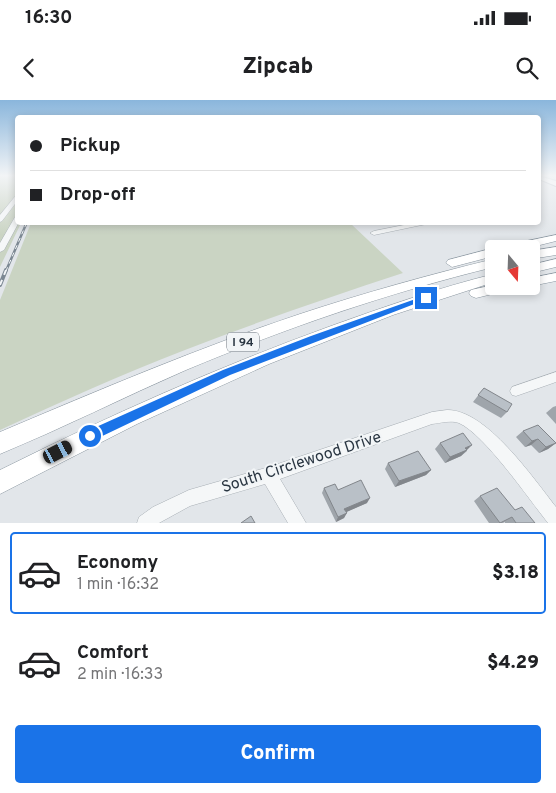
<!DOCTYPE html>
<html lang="en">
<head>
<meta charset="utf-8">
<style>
	:root { --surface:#fff; --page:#f2f2f2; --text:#202124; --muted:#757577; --line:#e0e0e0; --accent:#1a73e8 }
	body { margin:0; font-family:Overpass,sans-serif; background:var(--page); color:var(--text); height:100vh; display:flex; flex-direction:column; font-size:19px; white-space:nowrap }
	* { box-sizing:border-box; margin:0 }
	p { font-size:16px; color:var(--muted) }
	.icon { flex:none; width:28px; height:28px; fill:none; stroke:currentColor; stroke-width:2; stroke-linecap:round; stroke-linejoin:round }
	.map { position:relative; height:423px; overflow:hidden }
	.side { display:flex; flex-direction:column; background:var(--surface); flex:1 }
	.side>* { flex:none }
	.hud { position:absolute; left:15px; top:15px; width:526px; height:110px; border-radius:5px; box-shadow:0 2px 8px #0003; display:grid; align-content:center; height:110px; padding:0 15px; background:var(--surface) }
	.needle { width:32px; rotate:161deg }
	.controls { position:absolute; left:485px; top:140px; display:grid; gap:10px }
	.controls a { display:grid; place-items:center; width:55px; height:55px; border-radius:5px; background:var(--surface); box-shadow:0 2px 8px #0003; font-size:25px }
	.end { position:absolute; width:22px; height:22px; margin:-11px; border:6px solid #1a73e8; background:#fff; box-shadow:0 0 0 2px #fff }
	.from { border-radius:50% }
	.car { position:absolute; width:15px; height:30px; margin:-15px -8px; border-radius:6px; box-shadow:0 0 4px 1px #0007; background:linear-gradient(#222 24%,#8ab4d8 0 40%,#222 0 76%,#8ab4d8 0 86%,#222 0) }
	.hud b { display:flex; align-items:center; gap:18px; height:48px; font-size:19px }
	.hud b+b { border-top:1px solid var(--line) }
	.hud i { width:12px; height:12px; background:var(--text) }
	ul { padding:9px 0 0; list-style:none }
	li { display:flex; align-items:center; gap:15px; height:82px; margin:0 10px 8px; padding:0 5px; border:2px solid transparent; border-radius:5px }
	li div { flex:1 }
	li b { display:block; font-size:19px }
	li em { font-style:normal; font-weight:800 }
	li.on { border-color:var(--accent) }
	li>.icon { width:45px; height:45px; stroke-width:1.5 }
	.action { display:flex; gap:10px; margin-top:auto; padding:10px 15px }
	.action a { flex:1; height:58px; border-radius:5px; background:var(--accent); color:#fff; font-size:20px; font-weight:800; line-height:58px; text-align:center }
	.status { display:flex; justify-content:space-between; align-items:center; height:35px; padding:0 25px; background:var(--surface); direction:ltr }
	.status svg { height:14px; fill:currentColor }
	header { display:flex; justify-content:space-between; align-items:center; height:65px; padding:0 15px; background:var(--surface); font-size:22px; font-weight:800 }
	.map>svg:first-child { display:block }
</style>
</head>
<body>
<div class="status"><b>16:30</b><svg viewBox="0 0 49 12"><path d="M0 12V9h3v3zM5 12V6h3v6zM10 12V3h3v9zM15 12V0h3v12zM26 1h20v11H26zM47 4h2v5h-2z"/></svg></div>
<header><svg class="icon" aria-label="back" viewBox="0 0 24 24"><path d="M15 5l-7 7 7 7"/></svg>Zipcab<svg class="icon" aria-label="search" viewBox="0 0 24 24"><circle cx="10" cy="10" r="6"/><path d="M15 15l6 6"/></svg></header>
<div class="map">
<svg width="556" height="423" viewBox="0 0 556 423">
	<rect width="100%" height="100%" fill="#e2e6ea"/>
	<g fill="#cad4c3">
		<path d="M0,76h17l1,46 3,1 -21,44z"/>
		<path d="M31,123h319l53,50c-73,24 -146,49 -218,77 -63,24 -124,52 -185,80v-130z"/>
	</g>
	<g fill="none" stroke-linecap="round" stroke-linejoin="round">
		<defs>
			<g id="minor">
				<path d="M18,93v7l-16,21 -2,1v-7z"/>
				<path d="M18,115l1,7 -15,28 -4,2v-9l15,-26z"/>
				<path d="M419,122h17l-62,13 -4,-2 4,-2z"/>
				<path d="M556,272v10l-40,14 -4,-1 -2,-4 2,-4z"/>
				<path d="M447,310c39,-1 86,68 109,97v16h-8c-20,-25 -63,-88 -89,-100 -8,-3 -19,0 -27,1l-152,55 26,44h-18l-23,-39 -75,22 -31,17h-22l2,-6 14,-10 36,-17 80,-23 163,-55z"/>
			</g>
			<path id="major" d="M539,76l17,5v5l-17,-7z"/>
			<g id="highway">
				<path d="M556,135v6l-32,8h-23l2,-3z"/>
				<path d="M556,147v8l-25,4v-8z"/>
				<path d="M494,148v8l-42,11 -6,-4 2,-3z"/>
				<path d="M494,159v8c-106,26 -208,61 -308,103 -62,27 -123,58 -186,84v-22c99,-42 198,-84 300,-118 64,-21 128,-39 194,-55z"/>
				<path d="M556,159v8l-25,6v-8z"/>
				<path d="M556,173v8l-25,5v-8z"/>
				<path d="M494,174v8l-101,33 -124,49 -132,60 -137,70v-24c108,-54 218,-103 331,-144 53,-19 107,-38 163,-52z"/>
				<path d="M494,185v1h21l-2,3 -37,9 -5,-2 -2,-3 2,-3z"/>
			</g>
		</defs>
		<use href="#minor" stroke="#a7aeb4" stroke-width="1"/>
		<use href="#major" stroke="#a2acb6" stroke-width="2"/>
		<use href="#highway" stroke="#8a96a0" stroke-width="1"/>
		<use href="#minor" fill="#f5f7f8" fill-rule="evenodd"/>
		<use href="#major" fill="#fff" fill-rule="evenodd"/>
		<use href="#highway" fill="#fff" fill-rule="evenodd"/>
		<defs>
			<path id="rail-far1" d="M6,171l21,-49"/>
			<path id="rail" d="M0,185l6,-15"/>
		</defs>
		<use href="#rail-far1" stroke="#7c8893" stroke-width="2.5"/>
		<use href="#rail" stroke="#7c8893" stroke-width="4"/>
		<use href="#rail-far1" stroke="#f2f5f7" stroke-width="1" stroke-dasharray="4" stroke-linecap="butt"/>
		<use href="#rail" stroke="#f2f5f7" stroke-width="2" stroke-dasharray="5.5" stroke-linecap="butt"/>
	</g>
	<g fill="#9fa5ab">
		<path d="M484,288l23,24 -6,6 -28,-16z"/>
		<path d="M556,306v18l-10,-11 7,-6z"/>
		<path d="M523,331l33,12 -8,6 -9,4 -8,-8 -6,2 -9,-10z"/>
		<path d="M440,343l27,8 -6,5 -16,7 -10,-14z"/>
		<path d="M388,363l43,7 -5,5 -31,12 -10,-18z"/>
		<path d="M324,388l14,2 29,13 -21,9 -2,6 -8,4 -14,-29z"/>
		<path d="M480,396l35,14 20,13h-30v-1l-2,1h-14l-15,-22z"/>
	</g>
	<g fill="#82868b">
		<path d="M538,339l-7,6 -6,2 7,-6z"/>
		<path d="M556,343l-8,6 -9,4 7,-6z"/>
		<path d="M472,345l-11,11 -16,7 5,-6 15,-9z"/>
		<path d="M431,370l-5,5 -31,12 4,-6z"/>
		<path d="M370,398l-3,5 -25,11 2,-5z"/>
		<path d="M347,413l-3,5 -8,4 2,-5z"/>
	</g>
	<g fill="#b9c0c7" stroke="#82868b">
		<path d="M484,288l28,16 -5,8 -29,-17z"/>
		<path d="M538,325l18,18 -10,4 -8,-8 -6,2 -9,-10z"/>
		<path d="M463,333l9,12 -7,3 2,2 -17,7 -10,-14z"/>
		<path d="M418,351l13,19 -32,11 -11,-18z"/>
		<path d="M361,380l9,18 -26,11 3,4 -9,4 -14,-29 11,-4 3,6z"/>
		<path d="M497,388l18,22 7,-3 13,16h-19l-4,-6 -12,6 -20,-27z"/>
		<path d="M251,416l4,7h-14z"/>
	</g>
	<linearGradient id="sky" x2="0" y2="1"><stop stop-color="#8ab6dc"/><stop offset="0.56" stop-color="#f2f4f6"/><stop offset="1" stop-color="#f2f4f6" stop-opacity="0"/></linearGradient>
	<rect width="556" height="135" fill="url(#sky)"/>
	<path fill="#1a73e8" d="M424,196l6,2 -200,77 -136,65 -4,2 -5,-2 -1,-4 1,-4 138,-62 88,-34z"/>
	<g text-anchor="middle" stroke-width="4" stroke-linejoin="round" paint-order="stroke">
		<rect fill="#f2f5f7" stroke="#666f78" stroke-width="1" x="227" y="232.5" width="32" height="19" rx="4"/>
		<g font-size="12" font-weight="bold" fill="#2a3642">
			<text x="243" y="246">I 94</text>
		</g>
		<g font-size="16" fill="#2a3642" stroke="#f2f5f7">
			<text transform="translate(301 361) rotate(-18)" y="6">South Circlewood Drive</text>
		</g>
	</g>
</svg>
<div class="controls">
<a><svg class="needle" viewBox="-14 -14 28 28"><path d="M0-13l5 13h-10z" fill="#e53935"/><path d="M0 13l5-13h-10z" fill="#757577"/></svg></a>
</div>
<i class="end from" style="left:90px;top:336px"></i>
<i class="end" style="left:426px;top:198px"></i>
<i class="car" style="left:58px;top:352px;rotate:63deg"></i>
<div class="hud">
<b><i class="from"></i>Pickup</b>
<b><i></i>Drop-off</b>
</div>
</div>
<section class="side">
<ul>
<li class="on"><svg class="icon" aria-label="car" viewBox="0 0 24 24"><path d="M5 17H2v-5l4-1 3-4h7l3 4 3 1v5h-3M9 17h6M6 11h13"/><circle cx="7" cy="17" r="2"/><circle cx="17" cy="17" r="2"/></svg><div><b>Economy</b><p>1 min · 16:32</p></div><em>$3.18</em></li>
<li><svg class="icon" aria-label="car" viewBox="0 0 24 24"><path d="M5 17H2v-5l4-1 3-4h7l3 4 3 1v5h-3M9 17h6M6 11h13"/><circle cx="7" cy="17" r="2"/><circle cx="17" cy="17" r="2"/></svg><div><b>Comfort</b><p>2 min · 16:33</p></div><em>$4.29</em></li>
</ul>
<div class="action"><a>Confirm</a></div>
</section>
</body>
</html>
